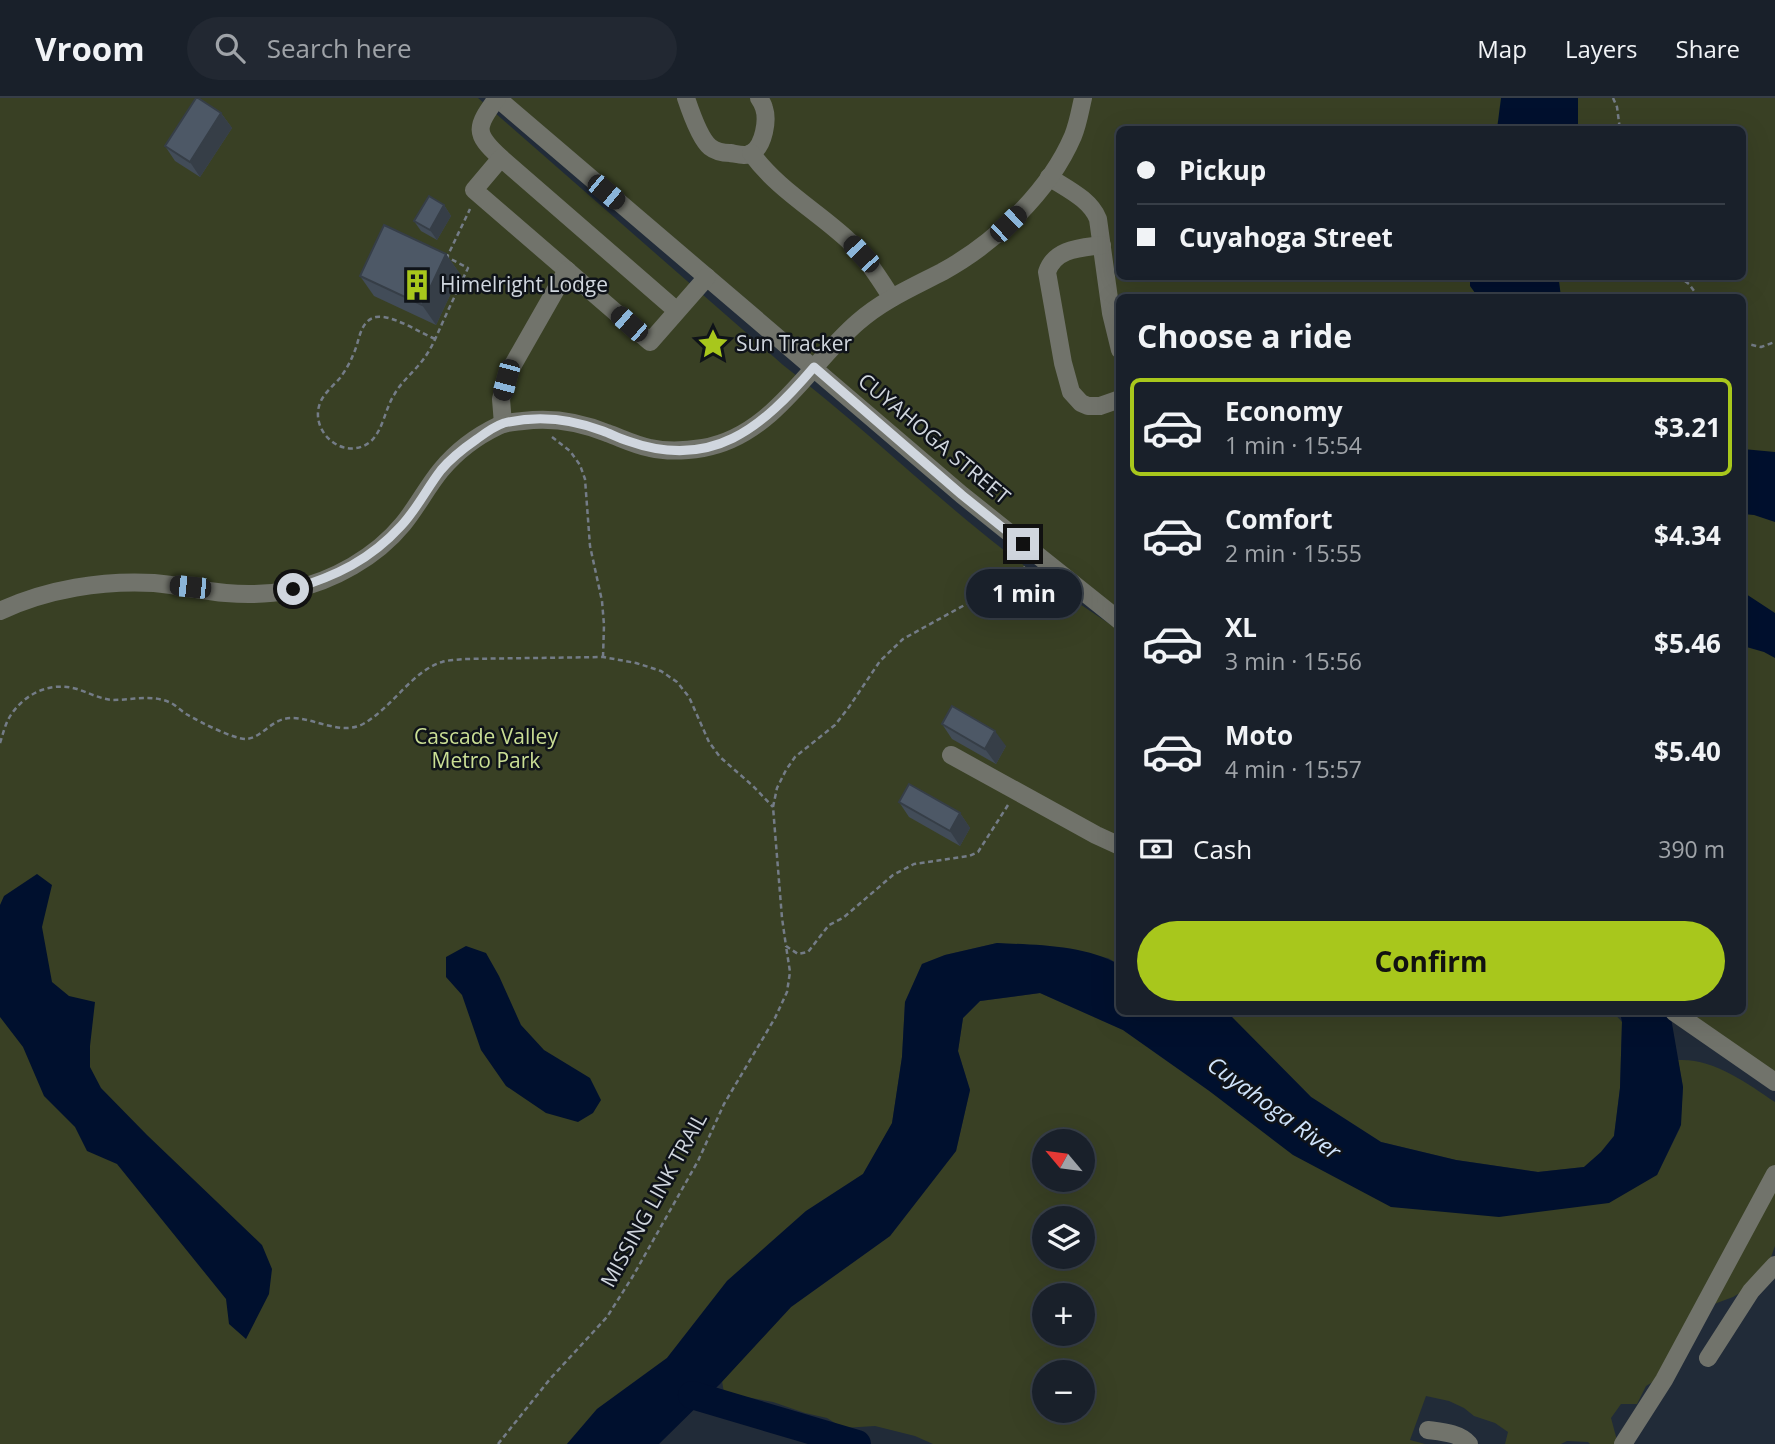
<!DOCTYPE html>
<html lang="en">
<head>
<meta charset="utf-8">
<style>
	:root { --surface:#19202a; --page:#222832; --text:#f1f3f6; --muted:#9fa3a8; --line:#373e47; --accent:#a8c71c }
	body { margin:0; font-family:"Open Sans",sans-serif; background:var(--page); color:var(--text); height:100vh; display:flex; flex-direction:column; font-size:26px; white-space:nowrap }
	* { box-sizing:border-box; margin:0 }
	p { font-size:23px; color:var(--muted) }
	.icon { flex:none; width:38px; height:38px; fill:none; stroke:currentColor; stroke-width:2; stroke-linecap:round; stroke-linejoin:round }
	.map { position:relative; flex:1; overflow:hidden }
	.details { position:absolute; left:1116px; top:196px; width:630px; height:721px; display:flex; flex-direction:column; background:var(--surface); border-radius:10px; box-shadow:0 7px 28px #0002,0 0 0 2px var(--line) }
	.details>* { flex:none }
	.hud { position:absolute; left:1116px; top:28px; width:630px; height:154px; border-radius:10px; box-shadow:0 7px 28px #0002,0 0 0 2px var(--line); display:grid; align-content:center; height:154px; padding:0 21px; background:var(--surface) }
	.needle { width:46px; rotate:299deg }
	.fabs { position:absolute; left:1032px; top:1031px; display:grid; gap:14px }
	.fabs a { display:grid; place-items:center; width:63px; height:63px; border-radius:50%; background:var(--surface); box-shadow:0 7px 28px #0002,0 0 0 2px var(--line); font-size:35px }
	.end { position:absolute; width:32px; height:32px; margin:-16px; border:9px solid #d0d6de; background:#111; box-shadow:0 0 0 4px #111 }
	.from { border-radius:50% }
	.bubble { position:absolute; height:49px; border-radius:24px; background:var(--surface); box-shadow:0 7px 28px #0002,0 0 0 2px var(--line); font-size:23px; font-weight:700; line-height:49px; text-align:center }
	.car { position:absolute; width:21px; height:42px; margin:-21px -10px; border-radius:9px; box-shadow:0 0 5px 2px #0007; background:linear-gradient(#222 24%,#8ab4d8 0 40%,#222 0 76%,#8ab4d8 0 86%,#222 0) }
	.hud b { display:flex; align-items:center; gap:24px; height:66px; font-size:26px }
	.hud b+b { border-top:2px solid var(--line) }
	.hud i { width:18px; height:18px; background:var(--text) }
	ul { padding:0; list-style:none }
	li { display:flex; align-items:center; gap:21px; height:98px; margin:0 14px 10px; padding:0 7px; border:4px solid transparent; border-radius:10px }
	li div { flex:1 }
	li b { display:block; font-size:26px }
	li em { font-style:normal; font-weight:700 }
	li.current { border-color:var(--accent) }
	li>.icon { width:63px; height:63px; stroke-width:1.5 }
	h2 { padding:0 21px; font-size:32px; line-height:84px }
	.pay { display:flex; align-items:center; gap:18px; height:77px; padding:0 21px; font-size:26px }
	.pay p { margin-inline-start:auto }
	.cta { display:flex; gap:14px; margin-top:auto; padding:14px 21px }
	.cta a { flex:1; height:80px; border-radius:42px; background:var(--accent); color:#111; font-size:28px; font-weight:700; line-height:80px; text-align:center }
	header { display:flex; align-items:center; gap:42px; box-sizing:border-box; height:98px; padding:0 35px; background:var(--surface); border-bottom:2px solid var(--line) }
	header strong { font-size:33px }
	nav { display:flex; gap:38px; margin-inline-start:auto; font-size:24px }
	.search { width:490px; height:63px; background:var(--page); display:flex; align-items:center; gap:18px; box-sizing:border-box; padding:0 24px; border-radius:38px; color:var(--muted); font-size:26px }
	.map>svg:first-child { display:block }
</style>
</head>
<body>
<header>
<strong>Vroom</strong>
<div class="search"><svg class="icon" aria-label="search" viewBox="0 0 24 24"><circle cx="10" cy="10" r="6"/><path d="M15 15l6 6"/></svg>Search here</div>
<nav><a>Map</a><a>Layers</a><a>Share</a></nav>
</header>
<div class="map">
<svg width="1775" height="1346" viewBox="0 0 1775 1346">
	<rect width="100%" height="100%" fill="#212b38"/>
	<g fill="#394024" fill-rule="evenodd">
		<path d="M0,0h478l305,267c77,59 146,127 222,186 37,29 77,54 115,80v334l-12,-7 -111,-15 -52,12 -23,9 -17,38 -3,55 -10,67 -29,50 -57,37 -79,70 -60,77 -70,51 -30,35h-567z"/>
		<path d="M510,0h1265v984l-101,-70h69v-714h-623v323l-239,-197 -45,-48zM1120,32h623v146h-623z"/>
		<path d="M1040,895l83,37 85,60 184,117 265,-32 23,-47 3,-41 -5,-27c35,-2 69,23 97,42v144l-8,22 -22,22 -12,7 -35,13 -40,69 -12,7 -9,18h-16l-10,14 7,26h-28l-2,-2 -21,-1 -6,3h-56l3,-12 -13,-9 -21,-7 -10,-8 -15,-7 -23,-5 -16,44 15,4h-492l-18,-8 -40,-10 -32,2 -16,-10 -22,-5 -32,-11 -49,-9 -2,-12 69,-74 99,-71 66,-85 14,-61 -12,-39 5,-33 17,-17zM1045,1043h38v39h-38zM1045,1120h38v38h-38zM1045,1197h38v39h-38zM1045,1274h38v38h-38z"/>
		<path d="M1223,914h390l9,10 -2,66 -6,48 -13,16 -17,15 -46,5 -82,-12 -75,-18 -70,-45 -83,-84z"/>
	</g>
	<g fill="#00102e">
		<path d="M1501,0h77v31h-81z"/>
		<path d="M1470,179h90l-1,4 2,16h-83l-8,-11z"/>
		<path d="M1743,351l32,3v70l-21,-7 -11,-1z"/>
		<path d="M1743,494l32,21v45l-11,-6 -21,-6z"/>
		<path d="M37,776l15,11 -10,42 10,55 17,14 26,6 -5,44v21l11,21 46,47 115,110 10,24 -3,25 -23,45 -17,-15 -3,-25 -109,-135 -30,-13 -12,-24 -31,-31 -21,-49 -23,-30v-112l4,-9z"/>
		<path d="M997,845c40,2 88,2 123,22v47h103l5,1 83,84 70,45 75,18 82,12 46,-5 17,-15 13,-16 6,-48 2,-66 -2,-10h50l13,75 -2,38 -24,50 -48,28 -110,14 -108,-10 -98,-52 -85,-65 -85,-60 -83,-37 -60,8 -17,17 -5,33 12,39 -14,61 -66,85 -99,71 -71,77 -61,60h-92l30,-35 70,-51 60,-77 79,-70 57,-37 29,-51 10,-66 3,-55 17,-38 23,-9z"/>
		<path d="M466,848l20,7 13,23 22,49 23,25 46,28 11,22 -8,13 -15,9 -32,-9 -40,-27 -25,-36 -19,-55 -16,-18v-20z"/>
	</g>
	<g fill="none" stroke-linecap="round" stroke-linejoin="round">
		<path stroke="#00102e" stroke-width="28" d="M692,1297l165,49"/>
		<g stroke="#747c87" stroke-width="2.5" stroke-dasharray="5 3.5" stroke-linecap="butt">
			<path d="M1613,0l4,9 3,23"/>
			<path d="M1678,178l11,8 10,14"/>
			<path d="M435,241c-14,-6 -44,-25 -59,-22 -17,4 -16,24 -23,38 -3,8 -8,16 -13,23 -7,8 -16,15 -20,25 -11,29 24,59 50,39 13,-11 15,-33 24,-47 8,-15 24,-26 33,-41 6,-9 10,-19 14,-28 9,-20 18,-39 27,-58l-21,-11 23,-48"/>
			<path d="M1743,245l18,4 14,-5"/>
			<path d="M552,339l18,14 10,14 5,14 5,67 12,55 2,24 -1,32"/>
			<path d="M0,645c3,-9 5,-18 9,-25 14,-24 41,-37 68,-29 12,4 23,10 36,11 19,0 40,-6 58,3 6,3 11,9 17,12 12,7 47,25 59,24 16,-2 24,-20 43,-21 23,-1 50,18 73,6 29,-16 49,-53 79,-62 6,-2 14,-2 21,-3l140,-2 33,6 25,8 16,11 12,15 20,45 11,15 33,29 20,21"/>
			<path d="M1008,707l-30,47 -9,4 -55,8 -21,11 -50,43 -14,7 -21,27 -10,2 -12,-8 -4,-28 -9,-111 4,-19 9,-18 9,-13 40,-32 14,-18 31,-46 23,-22 96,-53 26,-19"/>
			<path d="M498,1346l52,-65 57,-62 26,-41 65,-115 26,-57 51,-86 12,-26 3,-20 -4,-26"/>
		</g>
		<g stroke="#71736b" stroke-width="18">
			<path d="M497,0l465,397 158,126"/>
			<path d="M497,0c-21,29 -24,35 4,60"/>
			<path d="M686,0c4,12 14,41 24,49 5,4 13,6 20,6 7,1 16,4 22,0 12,-8 16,-33 12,-45 -1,-4 -3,-7 -5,-10"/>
			<path d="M751,55c27,37 66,58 98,88 17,16 30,37 43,57"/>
			<path d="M1049,79c18,12 41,22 49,42l13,94 9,37"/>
			<path d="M1102,147c-21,3 -47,3 -55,27l16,91 8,29 10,11 7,3h12l20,-7"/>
			<path d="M677,213l-176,-153 -27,32 176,152 57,-65"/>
			<path d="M503,326l-2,-25 5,-19 8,-17 53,-93"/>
			<path d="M0,513c47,-22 103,-31 154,-28 24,2 48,8 72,10 21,2 45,1 65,-3 42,-9 85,-33 112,-66 14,-17 24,-37 38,-54 15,-18 36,-34 57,-44 8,-4 17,-4 25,-5 30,-4 57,1 84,12 14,5 28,12 43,15 17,4 35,3 53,0 70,-12 105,-83 155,-126 25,-22 55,-35 84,-50 53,-29 107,-80 131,-136 5,-12 7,-25 10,-38"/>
			<path d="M951,657l145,80 24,11"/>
			<path d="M1674,914l101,70"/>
			<path d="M1708,1260l43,-67 24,-26"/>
			<path d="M1428,1332c15,2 31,3 41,14"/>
			<path d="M1623,1346l41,-64 111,-206"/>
		</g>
	</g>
	<g fill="#424c58">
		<path d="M221,15l11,15 -32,49 -25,-16 -10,-15z"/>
		<path d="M444,107l7,11 -14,24 -16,-9 -7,-10z"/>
		<path d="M446,156l14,20 -24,51 -62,-29 -14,-20z"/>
		<path d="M942,626l64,22 -10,18 -44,-25z"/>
		<path d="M899,704l61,11 10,15 -10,18 -51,-29z"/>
	</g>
	<g fill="#363e47">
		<path d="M221,15l11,15 -32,49 -10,-15z"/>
		<path d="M444,107l7,11 -14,24 -7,-10z"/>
		<path d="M446,156l14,20 -24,51 -14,-20z"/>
		<path d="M995,633l11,15 -10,18 -11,-15z"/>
		<path d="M960,715l10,15 -10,18 -10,-15z"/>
	</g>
	<g fill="#4d5866" stroke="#363e47" stroke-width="2">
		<path d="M196,0h2l23,15 -31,49 -25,-16z"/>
		<path d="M429,98l15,9 -14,25 -16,-9z"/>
		<path d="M384,127l62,29 -24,51 -62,-29z"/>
		<path d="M952,608l43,25 -10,18 -43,-25z"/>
		<path d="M909,686l51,29 -10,18 -51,-29z"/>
	</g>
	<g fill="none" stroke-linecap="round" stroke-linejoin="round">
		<path stroke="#d0d6de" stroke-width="9" d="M293,491c43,-13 77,-29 108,-63 16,-17 26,-38 40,-56 10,-12 23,-22 36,-31 8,-6 18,-13 27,-16 33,-8 68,-4 99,8 8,3 16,7 25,10 84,30 134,-13 186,-74l148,128 61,49"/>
	</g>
	<defs>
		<symbol id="building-bare" viewBox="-9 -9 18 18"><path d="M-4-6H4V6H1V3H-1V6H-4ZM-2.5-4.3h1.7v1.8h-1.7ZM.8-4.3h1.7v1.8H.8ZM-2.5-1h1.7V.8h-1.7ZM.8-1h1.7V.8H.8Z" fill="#a8c71c" stroke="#0f1319" stroke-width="2.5" paint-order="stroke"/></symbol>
		<symbol id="sight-bare" viewBox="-9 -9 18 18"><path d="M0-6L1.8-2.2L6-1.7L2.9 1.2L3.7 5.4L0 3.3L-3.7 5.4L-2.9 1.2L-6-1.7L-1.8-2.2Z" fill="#a8c71c" stroke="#0f1319" stroke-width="2.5" paint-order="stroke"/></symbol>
	</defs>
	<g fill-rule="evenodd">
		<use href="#building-bare" x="395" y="165" width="44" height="44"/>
		<use href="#sight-bare" x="691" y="224" width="44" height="44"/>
	</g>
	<g text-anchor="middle" stroke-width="5" stroke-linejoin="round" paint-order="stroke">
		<g font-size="21" fill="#d0d6de" stroke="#0f1319" text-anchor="start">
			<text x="440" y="194">Himelright Lodge</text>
			<text x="736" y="253">Sun Tracker</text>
		</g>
		<g font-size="21" fill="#d0d6de" stroke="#0f1319">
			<text transform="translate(934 341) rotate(40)" y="7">CUYAHOGA STREET</text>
			<text transform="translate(654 1102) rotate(-61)" y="7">MISSING LINK TRAIL</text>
		</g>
		<g font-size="21" fill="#cade94" stroke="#0f1319">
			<text x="486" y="646">Cascade Valley<tspan x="486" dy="24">Metro Park</tspan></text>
		</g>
		<g font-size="23" font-style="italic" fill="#d0e4fc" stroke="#0f1319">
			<text transform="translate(1274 1010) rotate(36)" y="8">Cuyahoga River</text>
		</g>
	</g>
</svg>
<div class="fabs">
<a><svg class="needle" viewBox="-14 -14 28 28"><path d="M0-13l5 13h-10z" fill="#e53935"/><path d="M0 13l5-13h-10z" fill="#9fa3a8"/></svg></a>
<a><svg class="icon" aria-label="layers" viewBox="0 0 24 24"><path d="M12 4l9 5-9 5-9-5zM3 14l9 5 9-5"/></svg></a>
<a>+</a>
<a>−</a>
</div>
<i class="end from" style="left:293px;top:491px"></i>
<i class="end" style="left:1023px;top:446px"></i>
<div class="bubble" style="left:966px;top:471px;width:116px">1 min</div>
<i class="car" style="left:606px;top:94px;rotate:130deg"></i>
<i class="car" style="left:1008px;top:126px;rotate:46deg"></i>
<i class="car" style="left:861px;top:156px;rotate:317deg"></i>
<i class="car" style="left:629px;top:226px;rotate:311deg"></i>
<i class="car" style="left:506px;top:282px;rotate:195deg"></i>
<i class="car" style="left:190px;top:489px;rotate:276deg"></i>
<div class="hud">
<b><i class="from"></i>Pickup</b>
<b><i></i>Cuyahoga Street</b>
</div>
<section class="details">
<h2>Choose a ride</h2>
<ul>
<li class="current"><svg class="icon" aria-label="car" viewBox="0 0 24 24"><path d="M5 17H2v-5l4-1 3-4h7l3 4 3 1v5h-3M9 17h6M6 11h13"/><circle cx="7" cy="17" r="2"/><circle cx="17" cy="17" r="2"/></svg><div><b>Economy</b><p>1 min · 15:54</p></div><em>$3.21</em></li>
<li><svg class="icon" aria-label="car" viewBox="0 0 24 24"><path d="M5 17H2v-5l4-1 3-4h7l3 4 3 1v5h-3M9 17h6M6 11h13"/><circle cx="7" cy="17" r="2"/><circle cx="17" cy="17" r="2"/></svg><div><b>Comfort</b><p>2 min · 15:55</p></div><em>$4.34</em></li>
<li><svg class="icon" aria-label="car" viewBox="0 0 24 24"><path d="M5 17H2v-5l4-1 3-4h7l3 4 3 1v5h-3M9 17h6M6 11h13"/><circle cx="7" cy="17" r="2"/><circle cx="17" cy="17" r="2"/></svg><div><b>XL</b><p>3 min · 15:56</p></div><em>$5.46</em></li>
<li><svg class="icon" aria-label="car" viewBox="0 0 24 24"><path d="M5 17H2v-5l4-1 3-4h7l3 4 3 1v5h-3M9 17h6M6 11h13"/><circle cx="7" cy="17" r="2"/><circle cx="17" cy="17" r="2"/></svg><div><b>Moto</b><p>4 min · 15:57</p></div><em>$5.40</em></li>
</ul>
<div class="pay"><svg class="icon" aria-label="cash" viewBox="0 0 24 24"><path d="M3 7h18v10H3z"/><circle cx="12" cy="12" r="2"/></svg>Cash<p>390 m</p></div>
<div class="cta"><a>Confirm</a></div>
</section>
</div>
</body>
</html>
